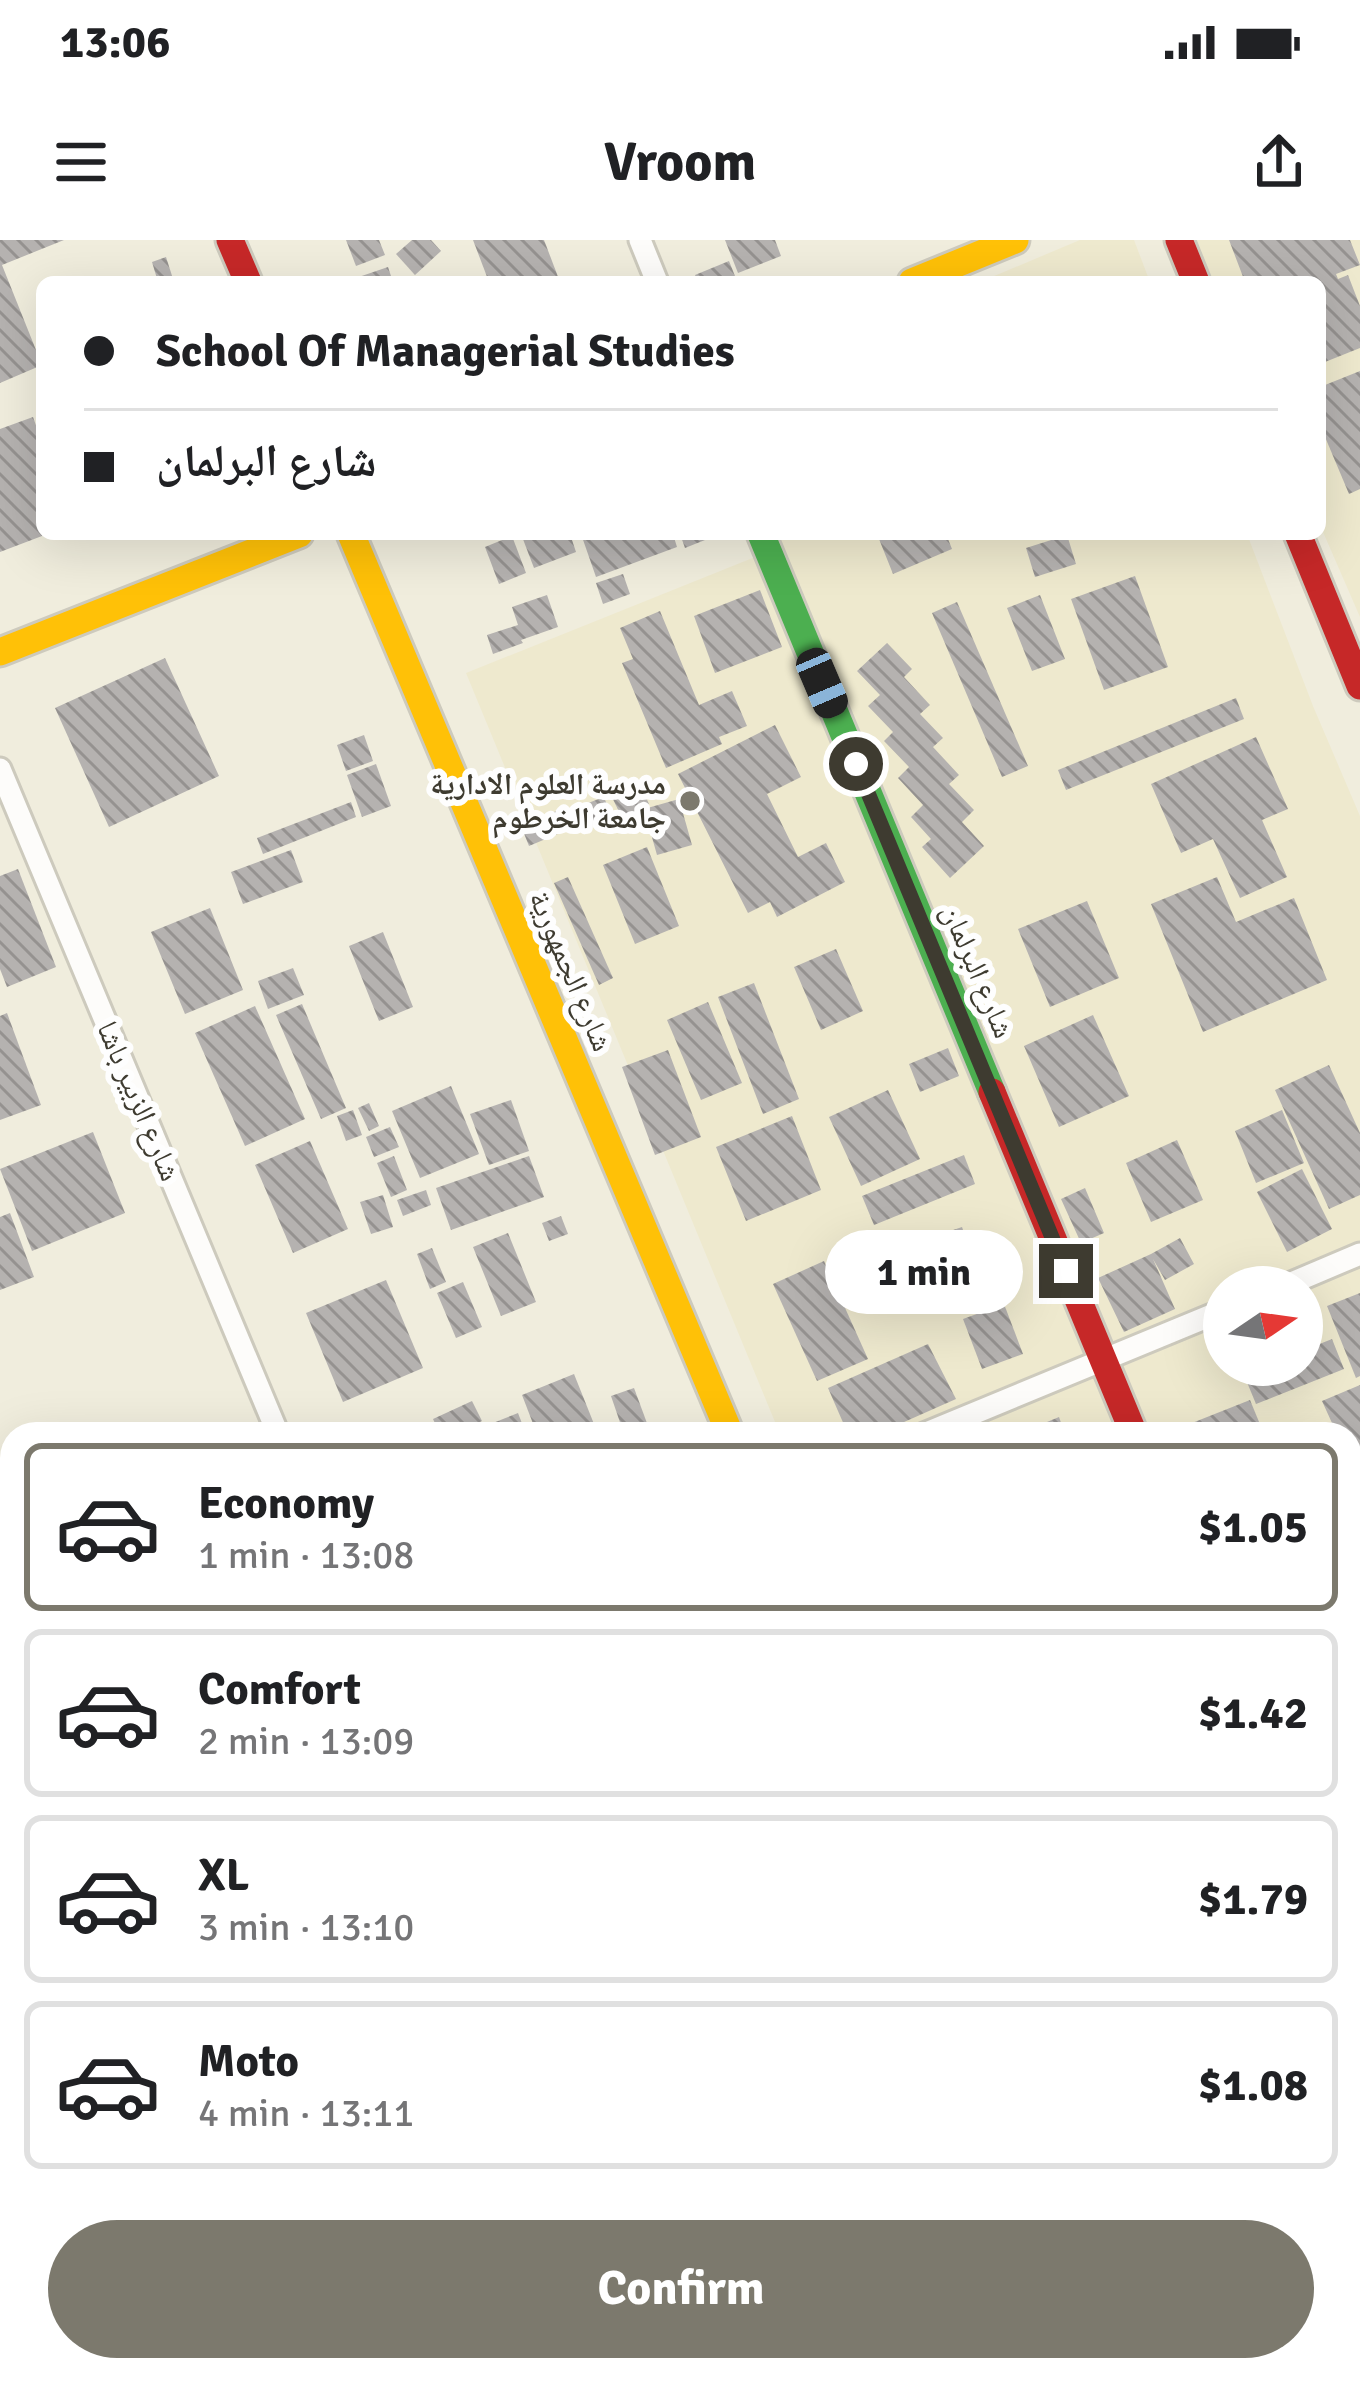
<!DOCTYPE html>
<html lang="en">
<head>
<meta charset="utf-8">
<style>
	:root { --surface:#fff; --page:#f6f6f6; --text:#202124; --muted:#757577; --line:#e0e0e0; --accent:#7c796d }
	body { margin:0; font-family:Signika,"Noto Naskh Arabic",sans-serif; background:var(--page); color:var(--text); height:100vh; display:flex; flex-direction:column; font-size:45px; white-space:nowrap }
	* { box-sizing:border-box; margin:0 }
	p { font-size:39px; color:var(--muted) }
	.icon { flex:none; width:66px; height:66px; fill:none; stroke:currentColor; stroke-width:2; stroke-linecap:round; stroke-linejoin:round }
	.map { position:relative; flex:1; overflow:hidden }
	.details { position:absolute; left:0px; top:1182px; width:1362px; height:960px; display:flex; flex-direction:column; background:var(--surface); border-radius:36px 36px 0 0; box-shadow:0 12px 48px #0002 }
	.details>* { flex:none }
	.banner { position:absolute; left:36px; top:36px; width:1290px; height:264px; border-radius:18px; box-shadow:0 12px 48px #0002; display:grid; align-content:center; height:264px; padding:0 48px; background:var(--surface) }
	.needle { width:78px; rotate:77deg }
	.controls { position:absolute; left:1203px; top:1026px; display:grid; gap:24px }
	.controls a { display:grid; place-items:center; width:120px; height:120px; border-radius:50%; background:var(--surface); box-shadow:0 12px 48px #0002; font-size:60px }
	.end { position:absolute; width:54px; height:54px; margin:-27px; border:15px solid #3e3b30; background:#fff; box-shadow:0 0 0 6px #fff }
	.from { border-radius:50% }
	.bubble { position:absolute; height:84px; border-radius:42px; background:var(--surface); box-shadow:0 12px 48px #0002; font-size:39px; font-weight:700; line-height:84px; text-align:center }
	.car { position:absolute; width:36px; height:72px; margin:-36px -18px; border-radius:15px; box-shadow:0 0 9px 3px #0007; background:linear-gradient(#222 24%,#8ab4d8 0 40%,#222 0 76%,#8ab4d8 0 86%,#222 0) }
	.banner b { display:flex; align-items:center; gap:42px; height:114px; font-size:45px }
	.banner b+b { border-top:3px solid var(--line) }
	.banner i { width:30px; height:30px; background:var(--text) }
	ul { padding:21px 0 0; list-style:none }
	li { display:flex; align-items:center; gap:36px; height:168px; margin:0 24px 18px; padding:0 24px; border:6px solid var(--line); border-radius:18px }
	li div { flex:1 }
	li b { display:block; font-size:45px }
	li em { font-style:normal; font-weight:700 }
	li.active { border-color:var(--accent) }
	li>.icon { width:108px; height:108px; stroke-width:1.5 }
	.primary-button { display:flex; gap:24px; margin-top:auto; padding:24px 48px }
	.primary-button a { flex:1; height:138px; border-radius:72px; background:var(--accent); color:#fff; font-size:48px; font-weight:700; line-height:138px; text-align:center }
	.status { display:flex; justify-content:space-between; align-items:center; height:84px; padding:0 60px; background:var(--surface); direction:ltr }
	.status svg { height:33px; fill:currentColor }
	header { display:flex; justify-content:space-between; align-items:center; height:156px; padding:0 48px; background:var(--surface); font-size:54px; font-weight:700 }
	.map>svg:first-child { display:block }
</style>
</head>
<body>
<div class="status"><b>13:06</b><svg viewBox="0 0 49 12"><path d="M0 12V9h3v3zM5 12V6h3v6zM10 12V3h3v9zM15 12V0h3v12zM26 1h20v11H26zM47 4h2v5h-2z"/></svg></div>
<header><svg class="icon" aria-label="menu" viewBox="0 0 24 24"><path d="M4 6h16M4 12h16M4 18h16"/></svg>Vroom<svg class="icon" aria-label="share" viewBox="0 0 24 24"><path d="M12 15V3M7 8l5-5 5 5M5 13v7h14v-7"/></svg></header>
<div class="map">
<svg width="1360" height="2142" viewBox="0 0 1360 2142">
	<defs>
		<pattern id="building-back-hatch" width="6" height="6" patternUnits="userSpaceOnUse" patternTransform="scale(3)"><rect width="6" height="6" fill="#b5b2b0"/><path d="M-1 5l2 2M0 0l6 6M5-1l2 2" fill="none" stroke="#959290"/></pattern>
	</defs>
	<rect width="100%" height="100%" fill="#f0eddd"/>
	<g fill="#eee9ce" fill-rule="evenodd">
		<path d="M1080,0h54l16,42h-170z"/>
		<path d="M1195,0h165v377l-40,-92v-243h-106z"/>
		<path d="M752,294h495l66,172 47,110v1566h-196l-5,-12h191v-936h-570l-314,-761 294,-118zM1224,1047h78v78h-78z"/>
		<path d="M356,2130h282l5,12h-317z"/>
	</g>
	<g fill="url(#building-back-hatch)">
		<path d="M0,0h64l-62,25 40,100 -42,18z"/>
		<path d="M346,0h33l6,15 -29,11z"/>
		<path d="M412,0h19l10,11 -26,24 -19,-21z"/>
		<path d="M473,0h71l16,42h-71z"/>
		<path d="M725,0h50l6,16 -43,17z"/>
		<path d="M1229,0h121l10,25 -24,9 2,5 10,-4 12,31v42l-40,16v-82h-75z"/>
		<path d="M166,17l8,25h-16l-6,-20z"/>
		<path d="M729,21l6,15 -15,6h-22l-3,-7z"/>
		<path d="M388,27l5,15h-46v-1z"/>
		<path d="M1360,131v118l-11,5 -29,-69v-38z"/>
		<path d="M33,177l9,25v94l-42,16v-123z"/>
		<path d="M521,294h49l6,18 -42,16z"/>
		<path d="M581,294h92l4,13 -81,30z"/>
		<path d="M680,294h40l-35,14z"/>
		<path d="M877,294h69l6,15 -59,25z"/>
		<path d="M1067,295l9,29 -41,13 -9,-29z"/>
		<path d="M512,296l14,37 -27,11 -14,-37z"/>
		<path d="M623,334l7,20 -27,10 -7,-21z"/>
		<path d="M1135,336l33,91 -64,23 -33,-91z"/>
		<path d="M760,350l22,57 -67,26 -21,-57z"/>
		<path d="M547,355l11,32 -37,13 2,3 -30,11 -6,-19 31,-10 -6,-18z"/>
		<path d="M1040,355l25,64 -33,12 -25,-63z"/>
		<path d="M957,362l71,164 -26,11 -70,-164z"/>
		<path d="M660,371l39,94 33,-14 15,35 -28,11 3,7 -56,24 -44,-105 11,-4 -13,-31z"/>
		<path d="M887,403l25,26 -8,8 26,28 -10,9 23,24 -10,9 26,28 -10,9 25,26 -12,12 22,24 -34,32 -28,-31 9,-8 -20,-22 12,-12 -25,-27 11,-11 -25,-26 9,-9 -25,-26 12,-11 -23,-24z"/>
		<path d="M165,418l54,118 -110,51 -54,-119z"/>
		<path d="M1236,458l8,21 -178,71 -8,-20z"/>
		<path d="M775,485l26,52 -34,17 31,63 28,-14 19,39 -68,35 -7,-15 -22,11 -70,-139z"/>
		<path d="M364,495l9,26 -27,10 -9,-26z"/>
		<path d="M1256,497l32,72 -26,11 25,57 -47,21 -27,-59 -32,14 -30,-69z"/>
		<path d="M376,524l15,42 -29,11 -15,-42z"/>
		<path d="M638,540l11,24 -27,14 -12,-25z"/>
		<path d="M604,557l8,21 -29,11 -8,-21z"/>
		<path d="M679,559l13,46 -35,10 -13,-46z"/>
		<path d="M351,562l5,15 -93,37 -6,-16z"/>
		<path d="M559,570l8,20 -38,16 -8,-20z"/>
		<path d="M647,607l32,79 -44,18 -32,-79z"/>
		<path d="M291,610l12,32 -60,22 -12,-32z"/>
		<path d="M18,629l38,98 -49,20 -7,-18v-93z"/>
		<path d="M568,637l45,101 -14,7 -45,-102z"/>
		<path d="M1217,637l19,45 58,-24 33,82 -124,52 -52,-128z"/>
		<path d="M1087,661l32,77 -69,29 -32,-78z"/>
		<path d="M210,668l33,82 -58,24 -34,-82z"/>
		<path d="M383,692l30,75 -34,14 -30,-75z"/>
		<path d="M836,709l27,62 -42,19 -27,-63z"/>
		<path d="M293,728l11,27 -36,14 -10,-28z"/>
		<path d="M754,743l45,116 -36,15 -45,-117z"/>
		<path d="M708,762l34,81 -41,17 -34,-80z"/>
		<path d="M302,764l44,104 -25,11 -45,-104z"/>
		<path d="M255,766l50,113 -60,27 -50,-113z"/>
		<path d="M7,773l34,92 -41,15v-104z"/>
		<path d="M1093,775l36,81 -70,31 -35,-81z"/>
		<path d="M948,808l11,28 -39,16 -11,-28z"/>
		<path d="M668,810l33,87 -46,18 -33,-88z"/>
		<path d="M1329,825l31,68v62l-31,14 -54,-119z"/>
		<path d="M451,846l28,68 -59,24 -28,-67z"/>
		<path d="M888,850l32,69 -59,27 -32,-69z"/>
		<path d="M511,860l18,51 -40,14 -19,-51z"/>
		<path d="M369,863l10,23 -10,5 -11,-23z"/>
		<path d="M353,870l9,25 -16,6 -9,-25z"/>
		<path d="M1282,870l22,53 -48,20 -21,-52z"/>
		<path d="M792,876l29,74 -75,31 -30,-74z"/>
		<path d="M390,887l9,20 -25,10 -8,-20z"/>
		<path d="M93,892l32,81 -93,38 -32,-82z"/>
		<path d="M1177,900l26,60 -52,22 -25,-59z"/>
		<path d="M310,901l38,88 -55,24 -38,-88z"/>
		<path d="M964,915l11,29 -101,41 -12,-29z"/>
		<path d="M394,916l13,34 -16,7 -14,-34z"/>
		<path d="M529,916l15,41 -93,33 -15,-42z"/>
		<path d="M1302,929l30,60 -45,23 -30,-60z"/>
		<path d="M1085,948l19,45 -23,10 -20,-44z"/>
		<path d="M426,950l5,15 -28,11 -6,-16z"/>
		<path d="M383,955l10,32 -22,7 -11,-32z"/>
		<path d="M10,973l24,64 -34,13v-73z"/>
		<path d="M561,976l7,18 -19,7 -7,-18z"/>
		<path d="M962,987l25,70 -41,14 -25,-70z"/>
		<path d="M508,993l28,69 -35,14 -28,-69z"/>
		<path d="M1180,998l14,26 -29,16 -12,-21 22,50 -51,23 -26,-54 53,-24z"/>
		<path d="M432,1008l14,34 -16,7 -13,-35z"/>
		<path d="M824,1021l44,98 -51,22 -44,-97z"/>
		<path d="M386,1040l37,88 -80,34 -37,-89z"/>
		<path d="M463,1042l19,45 -26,11 -19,-45z"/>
		<path d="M1360,1053v83l-4,2 -29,-72z"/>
		<path d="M1004,1064l19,50 -41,15 -19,-50z"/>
		<path d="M1332,1099l12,30 -88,35 -12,-29 24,-10h34v-14z"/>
		<path d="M928,1104l28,55 -79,35h-29l-20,-46z"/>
		<path d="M574,1134l24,60h-61l-15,-39z"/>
		<path d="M1360,1145v76l-10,5v-32h-13l-15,-33z"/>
		<path d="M634,1148l17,46h-27l-13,-38z"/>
		<path d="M1250,1160l14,34h-68l-4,-11z"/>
		<path d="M472,1161l10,20 -28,13h-14l-7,-15z"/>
		<path d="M518,1173l8,21h-28l-5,-11z"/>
		<path d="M1059,1177l6,17h-47z"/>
		<path d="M12,1250v169l-12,-30v-134z"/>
		<path d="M1350,1411l10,25 -10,5z"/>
		<path d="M1360,1468v46l-10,4v-46z"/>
		<path d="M1360,1892v36l-10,4v-37z"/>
		<path d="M0,1923l12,29v43l-12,-32z"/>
		<path d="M1360,1959v29l-7,2 -3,-10v-18z"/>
		<path d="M12,2019v37l-12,-32z"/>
		<path d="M0,2046l12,29 -12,6z"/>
		<path d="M1360,2108v34h-40l-5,-12h35v-18z"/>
		<path d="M43,2130h34l-8,12h-10z"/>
		<path d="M405,2130l4,12h-34v-1z"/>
		<path d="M517,2130h32l4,12h-32z"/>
		<path d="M616,2130h6l5,12h-30l-1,-5z"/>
		<path d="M1006,2130h21l5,12h-56z"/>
		<path d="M1242,2130h43l-5,12h-10z"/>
	</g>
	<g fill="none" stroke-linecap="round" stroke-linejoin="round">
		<defs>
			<g id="street">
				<path d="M640,0l17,42"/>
				<path d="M0,529l278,665"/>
				<path d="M1282,1047l78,-33"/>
				<path d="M924,1194l300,-124"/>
				<path d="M0,1573l12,-5"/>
				<path d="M1350,1713l10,24"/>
				<path d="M665,2130l5,12"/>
			</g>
			<g id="fast">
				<path d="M761,294l231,558"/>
				<path d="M150,2130l5,12"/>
				<path d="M1112,2130l4,12"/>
			</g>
			<g id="slow">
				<path d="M912,42l103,-42"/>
				<path d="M351,294l379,900"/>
				<path d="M0,412l299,-118"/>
				<path d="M0,1772l12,29"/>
			</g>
			<g id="jam">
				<path d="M230,0l18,42"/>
				<path d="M1179,0l17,42"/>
				<path d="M1298,294l62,152"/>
				<path d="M992,852l142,342"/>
			</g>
		</defs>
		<use href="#street" stroke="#cdcabd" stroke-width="27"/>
		<use href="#fast" stroke="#cdcabd" stroke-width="33"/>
		<use href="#slow" stroke="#cdcabd" stroke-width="33"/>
		<use href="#jam" stroke="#cdcabd" stroke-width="33"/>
		<use href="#street" stroke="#fdfcfa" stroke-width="21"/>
		<use href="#fast" stroke="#4caf50" stroke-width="27"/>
		<use href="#slow" stroke="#ffc107" stroke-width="27"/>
		<use href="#jam" stroke="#c62828" stroke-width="27"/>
	</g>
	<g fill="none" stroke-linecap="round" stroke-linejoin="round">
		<path stroke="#3e3b30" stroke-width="15" d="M856,524l210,507"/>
	</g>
	<circle fill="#7c796d" stroke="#fefefe" stroke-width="4.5" cx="690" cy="561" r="12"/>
	<g text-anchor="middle" stroke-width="12" stroke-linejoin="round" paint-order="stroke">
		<g font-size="30" font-weight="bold" fill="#3e3b30" stroke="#fefefe" text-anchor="end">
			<text x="666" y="554">مدرسة العلوم الادارية<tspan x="666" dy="34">جامعة الخرطوم</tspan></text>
		</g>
		<g font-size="30" fill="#3e3b30" stroke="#fefefe">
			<text transform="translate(571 731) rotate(67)" y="10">شارع الجمهورية</text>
			<text transform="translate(978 731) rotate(67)" y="10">شارع البرلمان</text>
			<text transform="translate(139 861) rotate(67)" y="10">شارع الزبير باشا</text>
		</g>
	</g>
</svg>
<div class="controls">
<a><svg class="needle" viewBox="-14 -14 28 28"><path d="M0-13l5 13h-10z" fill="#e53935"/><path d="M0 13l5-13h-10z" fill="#757577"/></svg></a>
</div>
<i class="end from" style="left:856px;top:524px"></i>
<i class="end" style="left:1066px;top:1031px"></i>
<div class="bubble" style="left:825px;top:990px;width:198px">1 min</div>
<i class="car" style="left:822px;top:443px;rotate:157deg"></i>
<div class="banner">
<b><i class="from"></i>School Of Managerial Studies</b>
<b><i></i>شارع البرلمان</b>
</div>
<section class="details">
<ul>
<li class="active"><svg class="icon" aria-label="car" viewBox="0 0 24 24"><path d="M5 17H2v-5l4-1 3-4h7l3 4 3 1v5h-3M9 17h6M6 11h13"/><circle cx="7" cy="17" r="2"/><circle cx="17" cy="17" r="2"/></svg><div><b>Economy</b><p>1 min · 13:08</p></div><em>$1.05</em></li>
<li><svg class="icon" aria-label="car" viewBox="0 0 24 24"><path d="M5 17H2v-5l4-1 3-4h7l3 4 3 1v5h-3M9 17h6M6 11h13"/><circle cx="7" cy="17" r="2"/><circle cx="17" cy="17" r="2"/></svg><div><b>Comfort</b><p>2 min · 13:09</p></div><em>$1.42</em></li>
<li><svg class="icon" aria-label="car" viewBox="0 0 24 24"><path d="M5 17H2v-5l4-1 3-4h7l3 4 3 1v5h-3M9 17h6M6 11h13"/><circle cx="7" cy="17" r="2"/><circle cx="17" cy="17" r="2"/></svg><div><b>XL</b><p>3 min · 13:10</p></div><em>$1.79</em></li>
<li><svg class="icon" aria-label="car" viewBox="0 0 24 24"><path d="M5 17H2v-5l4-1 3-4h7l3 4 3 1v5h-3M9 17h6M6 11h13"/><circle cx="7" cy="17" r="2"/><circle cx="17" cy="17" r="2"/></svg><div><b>Moto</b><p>4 min · 13:11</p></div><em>$1.08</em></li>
</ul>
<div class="primary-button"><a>Confirm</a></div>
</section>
</div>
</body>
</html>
